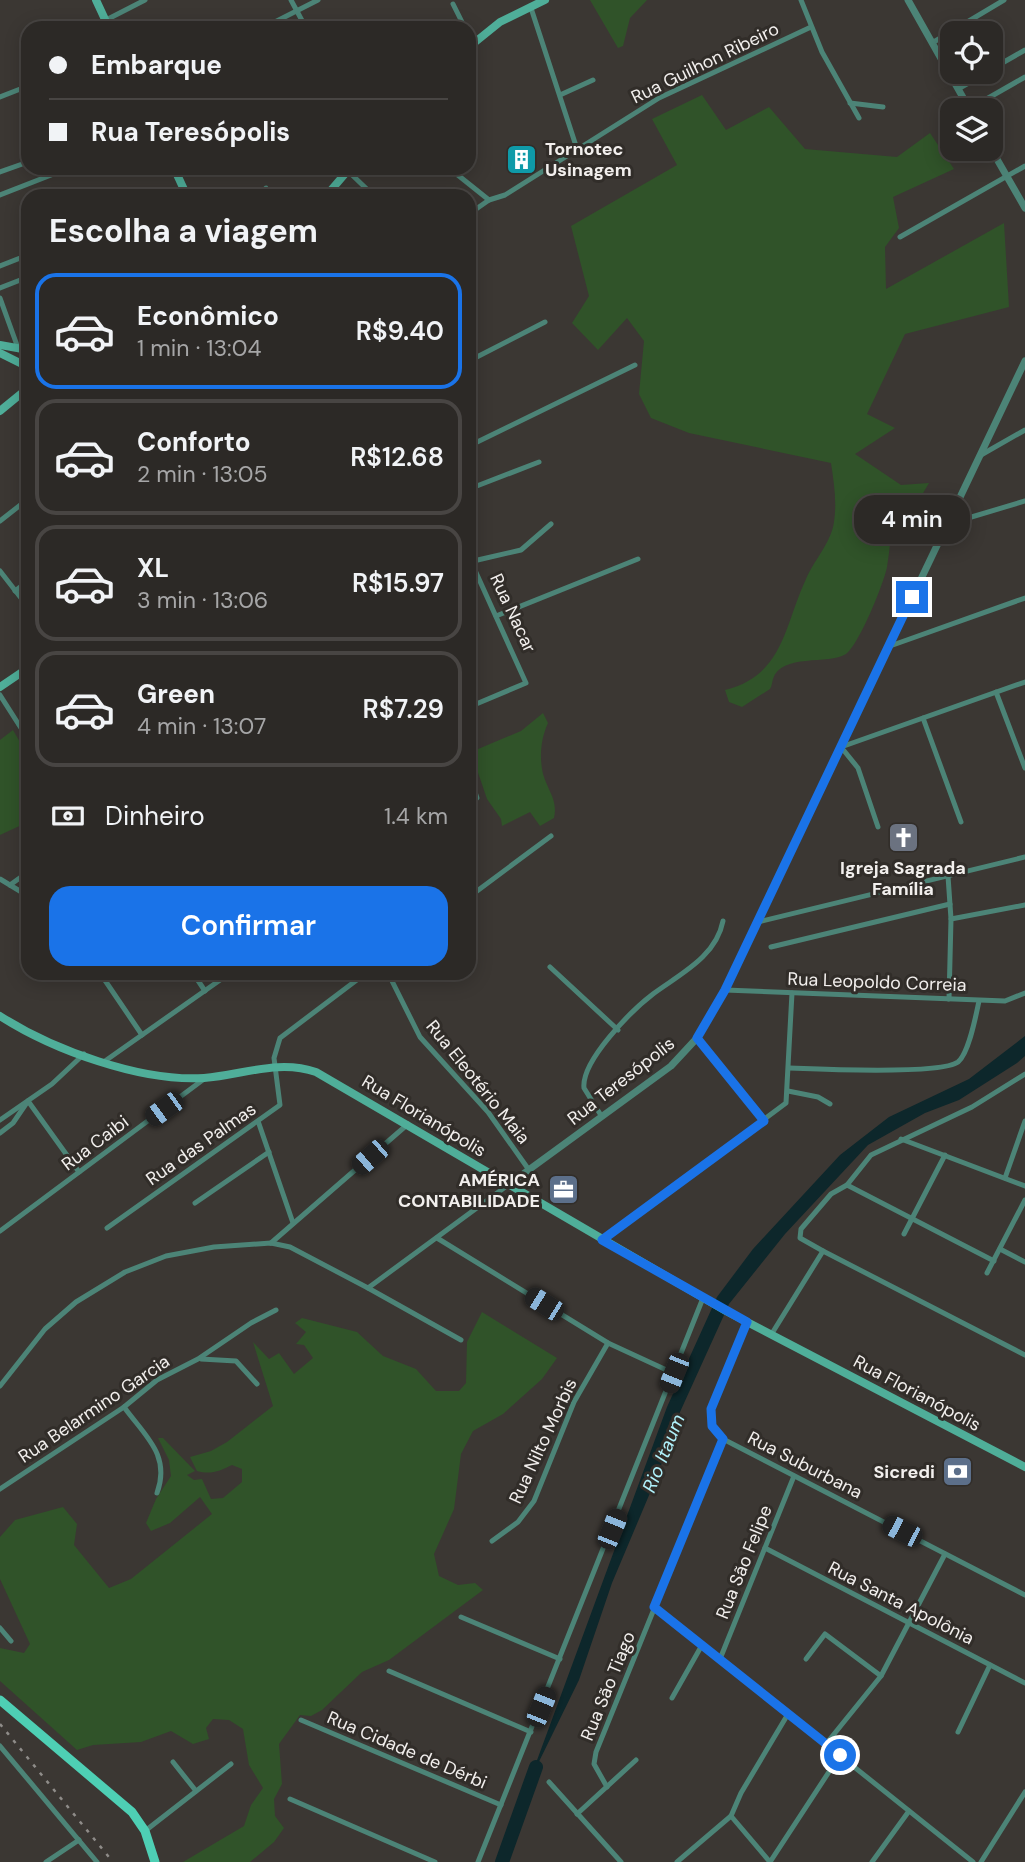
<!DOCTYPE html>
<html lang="pt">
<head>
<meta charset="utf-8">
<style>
	:root { --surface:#2c2926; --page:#34312e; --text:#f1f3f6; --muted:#a6a6a7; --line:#484543; --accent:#1a73e8 }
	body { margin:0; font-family:"DM Sans",sans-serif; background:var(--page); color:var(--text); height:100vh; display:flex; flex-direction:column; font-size:26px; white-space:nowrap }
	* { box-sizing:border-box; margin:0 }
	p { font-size:23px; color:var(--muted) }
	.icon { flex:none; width:38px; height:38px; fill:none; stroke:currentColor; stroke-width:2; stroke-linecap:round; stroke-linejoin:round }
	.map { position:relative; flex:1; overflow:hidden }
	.drawer { position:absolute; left:21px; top:189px; width:455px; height:791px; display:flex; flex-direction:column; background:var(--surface); border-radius:21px; box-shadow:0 4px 18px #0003,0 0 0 2px var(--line) }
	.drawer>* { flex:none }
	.guide { position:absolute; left:21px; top:21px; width:455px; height:154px; border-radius:21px; box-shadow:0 4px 18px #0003,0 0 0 2px var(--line); display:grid; align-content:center; height:154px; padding:0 28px; background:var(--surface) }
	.buttons { position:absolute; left:940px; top:21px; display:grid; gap:14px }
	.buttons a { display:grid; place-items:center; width:63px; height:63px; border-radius:14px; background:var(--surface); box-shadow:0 4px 18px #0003,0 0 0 2px var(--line); font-size:35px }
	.end { position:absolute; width:32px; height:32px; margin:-16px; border:9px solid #1a73e8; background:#fff; box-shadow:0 0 0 4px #fff }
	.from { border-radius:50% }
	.bubble { position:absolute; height:49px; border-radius:21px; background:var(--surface); box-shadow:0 4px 18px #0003,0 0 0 2px var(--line); font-size:23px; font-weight:600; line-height:49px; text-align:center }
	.car { position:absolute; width:21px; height:42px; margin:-21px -10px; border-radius:9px; box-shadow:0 0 5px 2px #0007; background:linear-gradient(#222 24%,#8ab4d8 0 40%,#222 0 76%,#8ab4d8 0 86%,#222 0) }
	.guide b { display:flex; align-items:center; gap:24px; height:66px; font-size:26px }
	.guide b+b { border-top:2px solid var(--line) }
	.guide i { width:18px; height:18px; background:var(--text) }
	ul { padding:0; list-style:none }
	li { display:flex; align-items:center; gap:21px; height:116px; margin:0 14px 10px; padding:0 14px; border:4px solid var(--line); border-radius:21px }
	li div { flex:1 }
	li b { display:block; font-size:26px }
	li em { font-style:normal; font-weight:600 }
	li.current { border-color:var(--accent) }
	li>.icon { width:63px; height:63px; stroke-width:1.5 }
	h2 { padding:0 28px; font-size:32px; line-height:84px }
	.pay { display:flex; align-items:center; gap:18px; height:77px; padding:0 28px; font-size:26px }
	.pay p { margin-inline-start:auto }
	.primary-button { display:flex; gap:14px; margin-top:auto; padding:14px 28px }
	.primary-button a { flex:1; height:80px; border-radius:21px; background:var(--accent); color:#fff; font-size:28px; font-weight:600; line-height:80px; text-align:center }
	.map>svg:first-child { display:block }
</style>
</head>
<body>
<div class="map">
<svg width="1025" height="1862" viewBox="0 0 1025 1862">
	<rect width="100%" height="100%" fill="#3b3733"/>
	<g fill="#305329">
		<path d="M590,0h57l-17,18 -7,28 -5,2z"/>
		<path d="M702,95l24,35 43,-23 36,42 92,8 33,-24 24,36 -61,28 6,31 -14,19 1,42 118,-66 5,84 -104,27 -38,80 28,14 -40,26 46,31 28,-2 -10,17 -26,13c-2,18 -3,36 -6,54 -3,16 -28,78 -41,87 -17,11 -65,-1 -73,25 -1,3 -1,7 -3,10l-28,18 -13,-5 -4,-12c59,-15 59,-64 81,-111 8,-19 25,-36 28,-57 3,-20 0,-39 -3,-59l-142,-30 -38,-15 -12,-24 5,-53 -17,-23 -29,32 -26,-27 17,-27 -18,-70 106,-61 -25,-46z"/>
		<path d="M543,713l5,10c-7,15 -9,34 -5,51 5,17 15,26 11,44l-14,8 -10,-14 -28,14 -1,-7 -14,-20 -16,-47 50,-21z"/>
		<path d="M13,730l15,26v66l-28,13v-95z"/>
		<path d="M482,1312l75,46 -15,21 -39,35 -30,17 -12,23 -7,55 -20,45 5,22 19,9 17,-2 8,7 -94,70 -27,12 -40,38 -11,6 -11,-1 -21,29 3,40 -8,15 1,17 9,12 -10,14 -24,20h-67l61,-36 7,-21 12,-17 -14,-23 -6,-36 -14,-9 -16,-1 -7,9 3,11 -16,5 -22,-13 -30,11 -48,3 -16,5 -77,-69v-33l24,5 6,-9 -30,-65v-42l15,-17 48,-13 14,17 -3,21 35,43 22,-9 81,-65 -12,-17 -30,26 -19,8 -5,-8 10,-24 15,-23 -2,-16 -11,-22h5l32,33 -8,4 7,5 8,-1 9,20 12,-1 19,-16v-13l-10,-4c-12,6 -21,10 -35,6l-7,-14 21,-6 16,-9 46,-36 -20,-64 16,17 10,-6 15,21 19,-16 -9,-13 -8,-1 10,-12 -11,-9 7,-5 55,14 26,24 33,13 20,22h23l7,-8 1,-41z"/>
	</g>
	<path fill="#0d272b" d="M1025,1036v20l-8,7 -58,37 -34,13 -57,32 -83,89 -56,70 -49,108 -22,62 -46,109 -33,97 -50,102 138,-375 50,-110 36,-48 87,-94 49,-38 80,-38z"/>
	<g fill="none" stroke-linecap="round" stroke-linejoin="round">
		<path stroke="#0d272b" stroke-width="14" d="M502,1862l34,-95"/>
		<g stroke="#4c8477" stroke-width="5">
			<path d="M291,0l15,28"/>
			<path d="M801,0l21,52 37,66"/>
			<path d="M453,4l12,24"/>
			<path d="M531,8l46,141"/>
			<path d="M106,20l39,-20"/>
			<path d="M263,28l55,-28"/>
			<path d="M932,43l72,-43"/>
			<path d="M990,70l35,-20"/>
			<path d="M958,89l30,-17"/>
			<path d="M560,95l33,-15"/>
			<path d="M0,97l28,-11"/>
			<path d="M850,103l33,4"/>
			<path d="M969,109l56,-32"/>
			<path d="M449,168l40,32"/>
			<path d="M348,171l26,25"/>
			<path d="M0,172l28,-10"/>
			<path d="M266,188l4,8"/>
			<path d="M0,195l69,-27"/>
			<path d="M469,214l20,-14 16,-5 154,-97 152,-71"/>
			<path d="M900,237l125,-71"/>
			<path d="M0,266l28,-11"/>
			<path d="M0,288l28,-11"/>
			<path d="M0,298l18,50"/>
			<path d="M469,361l76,-39"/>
			<path d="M469,446l166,-81"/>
			<path d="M981,455l44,-25"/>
			<path d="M469,489l70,-27"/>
			<path d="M0,521l28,-22"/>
			<path d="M948,524l77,-23"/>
			<path d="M469,557l57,126 -57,24"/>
			<path d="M469,562l52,-12 30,-26"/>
			<path d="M0,571l28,36"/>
			<path d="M15,591l13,-10"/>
			<path d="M496,616l142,-57"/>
			<path d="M890,646l135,-48"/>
			<path d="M996,692l29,76"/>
			<path d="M0,695l28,44"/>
			<path d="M923,718l38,104"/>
			<path d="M19,724l9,-6"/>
			<path d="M469,774l8,24 -8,6"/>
			<path d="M878,827l-20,-59 -17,-21 184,-65"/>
			<path d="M948,876l3,43 -2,80"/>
			<path d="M0,879l28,17"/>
			<path d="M10,885l18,-13"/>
			<path d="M469,897l82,-61"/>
			<path d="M951,919l74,-14"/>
			<path d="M758,922l267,-65"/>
			<path d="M771,947l179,-43"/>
			<path d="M550,967l68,63"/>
			<path d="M100,973l42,62"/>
			<path d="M193,973l12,18"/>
			<path d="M388,973l32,64 68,75 41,58"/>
			<path d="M725,990l280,11 20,-8"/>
			<path d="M697,1038l67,83"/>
			<path d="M105,1061l125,-88"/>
			<path d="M789,1068c27,1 151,7 169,-6 11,-9 18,-47 21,-61"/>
			<path d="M788,1091l30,6 12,7"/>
			<path d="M602,1117l-18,-29c-3,-27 48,-78 69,-94 27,-20 63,-37 70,-73"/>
			<path d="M0,1120l52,-36 32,-30"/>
			<path d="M258,1121l35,102"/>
			<path d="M0,1133l13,-10 15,-22 51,71"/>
			<path d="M901,1139l124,47"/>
			<path d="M1005,1178l20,-57"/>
			<path d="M847,1185l147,76"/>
			<path d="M195,1203l74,-51"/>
			<path d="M107,1228l173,-123 -6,-47 6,-20 86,-65"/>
			<path d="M0,1231l204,-152"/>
			<path d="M904,1234l41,-79"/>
			<path d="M437,1238l171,105 65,30"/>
			<path d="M602,1240l184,-137 6,-110"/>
			<path d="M271,1243l137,-119"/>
			<path d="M1000,1249l25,13"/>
			<path d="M823,1251l-23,-13 1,-9 30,-35 16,-9 24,-30 101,-48 53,-33"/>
			<path d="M987,1273l38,-73"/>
			<path d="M368,1288l93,52"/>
			<path d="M747,1322l-36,87 1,17 11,13 302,156"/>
			<path d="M771,1335l52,-84 202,104"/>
			<path d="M201,1359l35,2 21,23"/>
			<path d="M0,1386l45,-57 31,-27 49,-30 41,-16 48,-9 57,-4 19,4 78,41 140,-103"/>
			<path d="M124,1407c21,29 47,48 33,86"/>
			<path d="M0,1489l124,-82 33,-27 41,-21 53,-36 25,-13"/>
			<path d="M492,1541l26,-19 16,-21 40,-99 34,-59"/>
			<path d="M765,1548l260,135"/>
			<path d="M654,1607l319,255"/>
			<path d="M461,1617l99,42"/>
			<path d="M0,1628l11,13"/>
			<path d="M720,1659l74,-183"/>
			<path d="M806,1659l19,-25 56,42"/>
			<path d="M389,1671l142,61"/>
			<path d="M672,1698l30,-53"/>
			<path d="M301,1720l200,85"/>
			<path d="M958,1732l32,-67"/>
			<path d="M826,1744l55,-68 64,-122"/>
			<path d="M0,1746l97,116"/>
			<path d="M173,1762l23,29"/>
			<path d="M549,1782l72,80"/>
			<path d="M607,1787l-13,-23 2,-12 127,-313"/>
			<path d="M290,1799l145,63"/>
			<path d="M577,1814l59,-54"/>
			<path d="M731,1816l39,46"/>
			<path d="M145,1831l86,-67"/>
			<path d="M46,1862l33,-22"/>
			<path d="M478,1862l225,-564"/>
			<path d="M677,1862l54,-46 10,-23 47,-79"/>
			<path d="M770,1862l70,-107"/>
			<path d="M872,1862l37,-51"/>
			<path d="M981,1862l44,-70"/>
		</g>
		<g stroke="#4c8477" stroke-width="7">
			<path d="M908,0l62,110"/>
			<path d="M990,147l35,61"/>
			<path d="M508,1185l163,-119 26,-28 28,-48 300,-629"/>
		</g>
		<g stroke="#4fae99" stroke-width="8">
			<path d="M96,0l13,28"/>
			<path d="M469,47l31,-25 45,-22"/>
			<path d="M174,168l13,28"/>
			<path d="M326,196l24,-28"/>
			<path d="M0,345l28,5"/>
			<path d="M0,353l28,14"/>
			<path d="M0,411l28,-23"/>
			<path d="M0,687l28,-19"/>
			<path d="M0,1016c53,34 141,66 204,62 39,-3 74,-19 112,-6l410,239 299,156"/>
		</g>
		<path stroke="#4ecfb4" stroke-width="9" d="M0,1700l132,112 13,19 10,31"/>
		<path stroke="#8f8c89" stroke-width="2.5" stroke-dasharray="3.5 7" stroke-linecap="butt" d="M0,1724l113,138"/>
	</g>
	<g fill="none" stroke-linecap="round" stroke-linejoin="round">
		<path stroke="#1a73e8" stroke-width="9" d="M840,1755l-186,-148 69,-168 -11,-13 -1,-17 36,-87 -145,-82 162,-119 -67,-83 28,-48 187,-393"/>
	</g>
	<defs>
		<symbol id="building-square" viewBox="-11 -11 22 22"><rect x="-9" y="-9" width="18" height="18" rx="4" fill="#0f9aa8" stroke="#312d29"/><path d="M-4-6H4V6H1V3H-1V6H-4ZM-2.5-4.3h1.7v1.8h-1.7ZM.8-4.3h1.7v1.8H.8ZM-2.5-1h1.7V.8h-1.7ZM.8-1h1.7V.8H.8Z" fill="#fff"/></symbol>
		<symbol id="church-square" viewBox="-11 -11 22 22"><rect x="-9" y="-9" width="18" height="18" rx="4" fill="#6b7280" stroke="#312d29"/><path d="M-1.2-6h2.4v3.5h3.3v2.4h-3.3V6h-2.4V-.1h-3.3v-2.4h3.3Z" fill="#fff"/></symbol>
		<symbol id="office-square" viewBox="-11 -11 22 22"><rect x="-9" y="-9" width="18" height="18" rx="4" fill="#5c6f8a" stroke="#312d29"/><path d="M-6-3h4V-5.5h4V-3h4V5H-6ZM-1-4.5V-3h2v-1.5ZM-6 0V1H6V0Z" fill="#fff"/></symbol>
		<symbol id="bank-square" viewBox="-11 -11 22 22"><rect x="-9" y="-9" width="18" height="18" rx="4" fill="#5c6f8a" stroke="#312d29"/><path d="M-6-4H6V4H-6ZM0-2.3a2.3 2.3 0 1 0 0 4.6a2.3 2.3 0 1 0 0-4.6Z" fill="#fff"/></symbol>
	</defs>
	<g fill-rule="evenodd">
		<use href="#building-square" x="504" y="142" width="35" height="35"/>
		<use href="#church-square" x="886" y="820" width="35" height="35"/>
		<use href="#office-square" x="546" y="1172" width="35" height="35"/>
		<use href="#bank-square" x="940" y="1454" width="35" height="35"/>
	</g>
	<g text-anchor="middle" stroke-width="6" stroke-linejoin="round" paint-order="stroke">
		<g font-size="18" fill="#f2efed" stroke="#312d29">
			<text transform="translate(705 63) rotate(-26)" y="6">Rua Guilhon Ribeiro</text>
			<text transform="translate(513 613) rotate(65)" y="6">Rua Nacar</text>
			<text transform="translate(877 982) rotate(2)" y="6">Rua Leopoldo Correia</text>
			<text transform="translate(621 1081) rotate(-38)" y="6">Rua Teresópolis</text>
			<text transform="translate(478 1082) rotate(51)" y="6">Rua Eleotério Maia</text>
			<text transform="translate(424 1116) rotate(31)" y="6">Rua Florianópolis</text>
			<text transform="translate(95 1143) rotate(-37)" y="6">Rua Caibi</text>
			<text transform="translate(201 1144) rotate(-35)" y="6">Rua das Palmas</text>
			<text transform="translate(917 1393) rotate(28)" y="6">Rua Florianópolis</text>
			<text transform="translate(94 1409) rotate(-34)" y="6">Rua Belarmino Garcia</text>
			<text transform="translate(543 1441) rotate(-65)" y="6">Rua Nilto Morbis</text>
			<text transform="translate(805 1465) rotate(27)" y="6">Rua Suburbana</text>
			<text transform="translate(744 1562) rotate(-68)" y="6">Rua São Felipe</text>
			<text transform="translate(901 1603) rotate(27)" y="6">Rua Santa Apolônia</text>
			<text transform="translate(608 1686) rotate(-68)" y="6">Rua São Tiago</text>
			<text transform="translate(407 1750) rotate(23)" y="6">Rua Cidade de Dérbi</text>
		</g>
		<g font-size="18" font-weight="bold" fill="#f2efed" stroke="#312d29" text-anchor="end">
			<text x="545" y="155" text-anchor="start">Tornotec<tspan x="545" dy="21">Usinagem</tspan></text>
			<text x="903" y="874" text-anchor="middle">Igreja Sagrada<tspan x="903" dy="21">Família</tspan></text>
			<text x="540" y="1186">AMÉRICA<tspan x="540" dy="21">CONTABILIDADE</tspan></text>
			<text x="935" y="1478">Sicredi</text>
		</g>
		<g font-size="19" font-style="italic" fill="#b0f1fb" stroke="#312d29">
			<text transform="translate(663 1453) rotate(-68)" y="7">Rio Itaum</text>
		</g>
	</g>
</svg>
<div class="buttons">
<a><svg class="icon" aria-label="locate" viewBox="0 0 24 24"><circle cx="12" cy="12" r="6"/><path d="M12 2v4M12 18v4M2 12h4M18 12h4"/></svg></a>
<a><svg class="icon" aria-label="layers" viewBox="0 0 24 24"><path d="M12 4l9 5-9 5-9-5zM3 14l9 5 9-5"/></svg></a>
</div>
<i class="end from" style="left:840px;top:1755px"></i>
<i class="end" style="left:912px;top:597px"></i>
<div class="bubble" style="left:854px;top:495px;width:116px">4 min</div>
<i class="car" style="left:164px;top:1109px;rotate:234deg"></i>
<i class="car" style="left:370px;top:1157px;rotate:229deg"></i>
<i class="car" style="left:544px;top:1304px;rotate:302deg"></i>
<i class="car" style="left:674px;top:1373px;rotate:202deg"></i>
<i class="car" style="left:612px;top:1529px;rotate:22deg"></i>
<i class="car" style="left:902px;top:1531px;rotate:297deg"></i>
<i class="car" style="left:541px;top:1707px;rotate:22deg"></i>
<div class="guide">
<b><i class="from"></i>Embarque</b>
<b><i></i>Rua Teresópolis</b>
</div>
<section class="drawer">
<h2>Escolha a viagem</h2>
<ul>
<li class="current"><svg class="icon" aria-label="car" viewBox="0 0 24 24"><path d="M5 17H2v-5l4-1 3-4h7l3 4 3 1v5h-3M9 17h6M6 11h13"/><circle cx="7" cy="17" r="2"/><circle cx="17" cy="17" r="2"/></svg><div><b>Econômico</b><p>1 min · 13:04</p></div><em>R$9.40</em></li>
<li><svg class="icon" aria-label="car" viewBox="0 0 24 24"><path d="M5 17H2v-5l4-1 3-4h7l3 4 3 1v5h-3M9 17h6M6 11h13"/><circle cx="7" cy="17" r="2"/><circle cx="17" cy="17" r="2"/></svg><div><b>Conforto</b><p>2 min · 13:05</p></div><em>R$12.68</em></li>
<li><svg class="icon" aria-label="car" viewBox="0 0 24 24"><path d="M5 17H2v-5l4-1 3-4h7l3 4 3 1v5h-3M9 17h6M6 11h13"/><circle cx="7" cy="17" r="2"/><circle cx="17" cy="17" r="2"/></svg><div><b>XL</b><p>3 min · 13:06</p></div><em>R$15.97</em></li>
<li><svg class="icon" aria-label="car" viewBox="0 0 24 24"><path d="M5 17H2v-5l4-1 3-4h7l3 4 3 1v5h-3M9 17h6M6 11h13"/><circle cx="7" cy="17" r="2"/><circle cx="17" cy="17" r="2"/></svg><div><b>Green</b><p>4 min · 13:07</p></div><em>R$7.29</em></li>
</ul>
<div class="pay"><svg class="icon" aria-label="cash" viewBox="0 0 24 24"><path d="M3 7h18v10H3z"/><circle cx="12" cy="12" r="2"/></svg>Dinheiro<p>1.4 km</p></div>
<div class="primary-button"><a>Confirmar</a></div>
</section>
</div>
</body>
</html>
